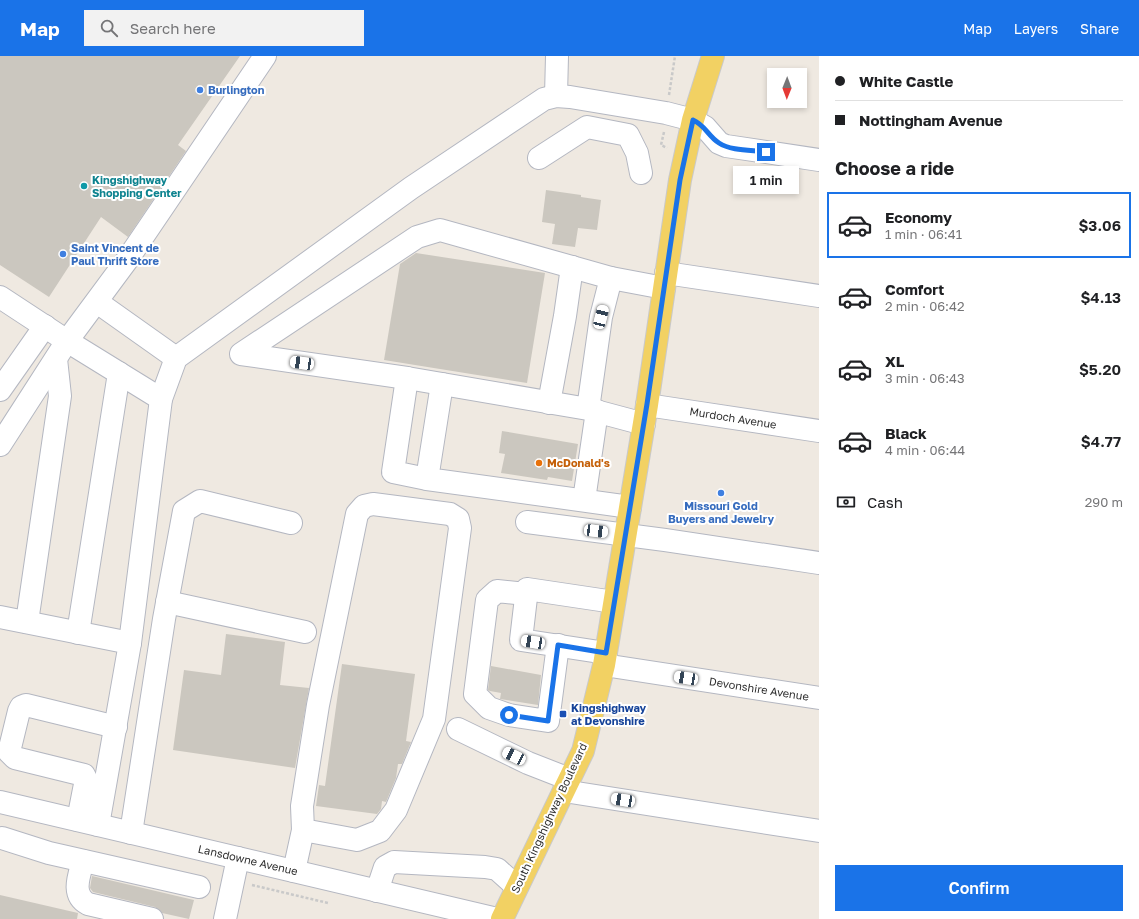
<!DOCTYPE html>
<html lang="en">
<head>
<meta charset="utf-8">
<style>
	:root { --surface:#fff; --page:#f2f2f2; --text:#202124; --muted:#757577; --line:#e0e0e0; --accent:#1a73e8 }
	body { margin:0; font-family:"Golos Text",sans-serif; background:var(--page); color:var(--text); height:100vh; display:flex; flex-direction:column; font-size:15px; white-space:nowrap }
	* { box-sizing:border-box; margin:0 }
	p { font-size:13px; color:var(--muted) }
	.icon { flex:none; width:22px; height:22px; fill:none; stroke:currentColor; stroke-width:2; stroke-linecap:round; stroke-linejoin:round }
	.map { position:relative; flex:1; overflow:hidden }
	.panel { display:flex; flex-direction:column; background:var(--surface); width:320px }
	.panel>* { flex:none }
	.top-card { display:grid; align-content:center; height:88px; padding:0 16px; background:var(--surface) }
	.needle { width:26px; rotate:181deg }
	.tools { position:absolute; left:767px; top:12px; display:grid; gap:8px }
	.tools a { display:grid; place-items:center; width:40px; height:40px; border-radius:0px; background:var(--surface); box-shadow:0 2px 6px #0003; font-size:20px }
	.end { position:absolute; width:18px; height:18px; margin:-9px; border:5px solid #1a73e8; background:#fff; box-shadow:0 0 0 2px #fff }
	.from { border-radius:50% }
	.bubble { position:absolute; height:28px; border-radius:0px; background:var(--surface); box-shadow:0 2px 6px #0003; font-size:13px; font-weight:600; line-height:28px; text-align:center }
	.car { position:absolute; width:12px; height:24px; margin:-12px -6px; border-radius:5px; box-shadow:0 0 3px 1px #0007; background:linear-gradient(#fff 24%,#345 0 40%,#fff 0 76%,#345 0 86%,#fff 0) }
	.top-card b { display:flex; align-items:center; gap:14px; height:38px; font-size:15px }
	.top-card b+b { border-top:1px solid var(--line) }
	.top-card i { width:10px; height:10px; background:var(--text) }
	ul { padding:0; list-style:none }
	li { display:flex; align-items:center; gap:12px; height:66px; margin:0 8px 6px; padding:0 8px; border:2px solid transparent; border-radius:0px }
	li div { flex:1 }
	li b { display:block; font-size:15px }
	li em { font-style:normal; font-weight:600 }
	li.current { border-color:var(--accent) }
	li>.icon { width:36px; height:36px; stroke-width:1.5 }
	h2 { padding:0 16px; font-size:18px; line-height:48px }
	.pay { display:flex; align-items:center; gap:10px; height:44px; padding:0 16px; font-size:15px }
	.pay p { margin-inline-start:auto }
	.primary-button { display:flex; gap:8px; margin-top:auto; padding:8px 16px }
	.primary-button a { flex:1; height:46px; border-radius:0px; background:var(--accent); color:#fff; font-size:16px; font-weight:600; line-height:46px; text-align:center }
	header { display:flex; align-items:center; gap:24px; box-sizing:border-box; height:56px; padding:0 20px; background:var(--accent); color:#fff }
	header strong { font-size:19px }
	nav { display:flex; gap:22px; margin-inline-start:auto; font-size:14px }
	.search { width:280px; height:36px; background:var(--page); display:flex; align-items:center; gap:10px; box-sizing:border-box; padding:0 14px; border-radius:0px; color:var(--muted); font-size:15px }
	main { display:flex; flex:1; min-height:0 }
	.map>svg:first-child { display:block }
</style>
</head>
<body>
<header>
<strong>Map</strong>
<div class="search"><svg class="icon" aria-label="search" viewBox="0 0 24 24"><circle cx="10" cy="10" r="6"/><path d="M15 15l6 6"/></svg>Search here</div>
<nav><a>Map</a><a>Layers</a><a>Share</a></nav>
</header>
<main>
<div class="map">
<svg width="819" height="863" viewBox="0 0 819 863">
	<rect width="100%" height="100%" fill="#efe9e1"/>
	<g fill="#cbc7bf">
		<path d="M0,0h240l-62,89 8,6 -58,86 -27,-20 -52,80 -49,-32z"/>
		<path d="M546,134l35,5v2l20,3 -4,30 -19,-2 -3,19 -23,-3 3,-20 -13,-2z"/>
		<path d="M416,197l129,20 -18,110 -143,-23 16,-96z"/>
		<path d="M502,375l76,13 -6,37 -24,-4 -1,3 -46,-7 4,-19 -6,-1z"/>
		<path d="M226,578l59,8 -5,43 29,3 -14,80 -122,-18 11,-80 37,5z"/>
		<path d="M342,608l73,10 -9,67 5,1 -9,22h-4l-2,14 -10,24 -4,-1 -1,8 -4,5 -61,-8 3,-21 6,1z"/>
		<path d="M491,610l50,9 -3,30 -38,-6 1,-6 -11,-2 -2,-1z"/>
		<path d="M92,820l102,24 -5,19 -27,-6 -7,-6 -62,-15 -3,-4z"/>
		<path d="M0,839l78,18 -1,6h-77z"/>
	</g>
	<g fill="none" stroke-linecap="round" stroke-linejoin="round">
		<defs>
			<g id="minor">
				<path d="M556,40l1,-40"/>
				<path d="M539,102l48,-31 41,8 9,18 4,20"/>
				<path d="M666,217l153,23"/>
				<path d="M611,222l53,10"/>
				<path d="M0,241l67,44 94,58"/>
				<path d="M97,246l79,56"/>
				<path d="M407,322l-14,94 34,7"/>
				<path d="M442,328l-15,95 203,28"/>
				<path d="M0,334l45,-64"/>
				<path d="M549,347l16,-87 7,-49"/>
				<path d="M647,349l172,26"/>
				<path d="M588,353l13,-92 10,-39 -171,-48 -23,7 -176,117 166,24 181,31 56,15"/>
				<path d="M0,389l67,-104 60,-81 138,-204"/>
				<path d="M584,444l13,-89"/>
				<path d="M527,466l138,18 154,23"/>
				<path d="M526,538l-29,-3 -10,9 -12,94 14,14 20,7 39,6 10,-76"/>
				<path d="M167,546l138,30"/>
				<path d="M0,561l130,26"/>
				<path d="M27,566l33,-226 -4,-37"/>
				<path d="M78,577l41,-260"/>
				<path d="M606,597l-85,-13 6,-51 87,13"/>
				<path d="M604,609l215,33"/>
				<path d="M458,673l70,34 41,16"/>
				<path d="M564,735l255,40"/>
				<path d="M0,746l497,117"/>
				<path d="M78,764l8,-41 -2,-4 -69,-17 -6,-6 10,-41 2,-4 5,-2 90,22"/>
				<path d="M98,769l32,-182 31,-244 15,-41 235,-170 133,-89 12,-3 14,1 96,16 27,7 12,7 14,16 7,3 93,14"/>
				<path d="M131,777l33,-214 20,-108 16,-10 91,22"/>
				<path d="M2,782l47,15 150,34"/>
				<path d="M83,805c-4,15 -12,34 5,43l64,15"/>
				<path d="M294,815l9,-41 -1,-24 16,-101 39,-191 7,-8 9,-2 77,10 8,5 2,9 -26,191 -38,91 -16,21 -23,9 -54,-10"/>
				<path d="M377,835l8,-24 9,-5 91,5 12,2 20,18"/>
				<path d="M225,863l13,-61"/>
			</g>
			<path id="major" d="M502,863l81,-168 21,-86 43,-260 33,-225 13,-60 20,-64"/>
		</defs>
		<use href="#minor" stroke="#b4b7c1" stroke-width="24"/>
		<use href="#major" stroke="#c9c9c9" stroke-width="24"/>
		<g stroke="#c9c9c9" stroke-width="2.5" stroke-dasharray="3 2" stroke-linecap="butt">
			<path d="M669,39l6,-39"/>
			<path d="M664,76l-3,13 6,3"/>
			<path d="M252,829l76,18"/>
		</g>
		<use href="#minor" stroke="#fff" stroke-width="22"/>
		<use href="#major" stroke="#f2d163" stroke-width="22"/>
	</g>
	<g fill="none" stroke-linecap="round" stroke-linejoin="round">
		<path stroke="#1a73e8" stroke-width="5" d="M509,659l39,6 10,-76 48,8 41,-249 33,-224 13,-60c12,5 15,16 26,23 12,8 33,7 47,9"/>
	</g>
	<g fill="#3f7fe0" stroke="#fff" stroke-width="1.5">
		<circle cx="200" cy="34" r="4"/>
		<circle cx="63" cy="198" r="4"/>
		<circle cx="721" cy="437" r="4"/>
	</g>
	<circle fill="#0f9aa8" stroke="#fff" stroke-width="1.5" cx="84" cy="130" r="4"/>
	<circle fill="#e8710a" stroke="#fff" stroke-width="1.5" cx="539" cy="407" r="4"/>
	<rect fill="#1a4fb4" stroke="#fff" stroke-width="1.5" x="559" y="654" width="8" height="8" rx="2"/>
	<g text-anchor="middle" stroke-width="4" stroke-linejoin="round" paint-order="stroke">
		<g font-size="11" font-weight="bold" fill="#366cbe" stroke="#fff" text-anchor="start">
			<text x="208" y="38">Burlington</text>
			<text x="71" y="196">Saint Vincent de<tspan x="71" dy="13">Paul Thrift Store</tspan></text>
			<text x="721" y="454" text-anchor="middle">Missouri Gold<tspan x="721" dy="13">Buyers and Jewelry</tspan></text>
		</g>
		<g font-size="11" font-weight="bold" fill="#0d838f" stroke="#fff" text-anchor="start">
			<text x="92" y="128">Kingshighway<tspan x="92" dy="13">Shopping Center</tspan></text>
		</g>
		<g font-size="11" fill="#2e2e2e" stroke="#fff">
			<text transform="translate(733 362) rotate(9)" y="4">Murdoch Avenue</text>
			<text transform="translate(759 633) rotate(9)" y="4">Devonshire Avenue</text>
			<text transform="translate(549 762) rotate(-65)" y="4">South Kingshighway Boulevard</text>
			<text transform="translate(248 804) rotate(13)" y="4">Lansdowne Avenue</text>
		</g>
		<g font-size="11" font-weight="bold" fill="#c56008" stroke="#fff" text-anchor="start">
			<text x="547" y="411">McDonald's</text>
		</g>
		<g font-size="11" font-weight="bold" fill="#164399" stroke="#fff" text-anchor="start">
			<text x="571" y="656">Kingshighway<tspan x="571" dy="13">at Devonshire</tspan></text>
		</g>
	</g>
</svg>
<div class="tools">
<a><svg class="needle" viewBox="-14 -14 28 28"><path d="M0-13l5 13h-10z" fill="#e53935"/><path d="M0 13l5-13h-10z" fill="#757577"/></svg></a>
</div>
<i class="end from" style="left:509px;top:659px"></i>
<i class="end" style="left:766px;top:96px"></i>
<div class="bubble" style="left:733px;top:110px;width:66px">1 min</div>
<i class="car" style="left:601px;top:261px;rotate:14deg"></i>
<i class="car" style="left:302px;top:307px;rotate:278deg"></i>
<i class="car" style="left:596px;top:475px;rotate:97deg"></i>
<i class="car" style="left:533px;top:586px;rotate:279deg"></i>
<i class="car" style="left:686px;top:622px;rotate:279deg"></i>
<i class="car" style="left:514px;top:700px;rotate:296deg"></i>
<i class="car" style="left:623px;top:744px;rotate:279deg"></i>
</div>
<section class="panel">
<div class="top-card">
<b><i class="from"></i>White Castle</b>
<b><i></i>Nottingham Avenue</b>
</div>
<h2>Choose a ride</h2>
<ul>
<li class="current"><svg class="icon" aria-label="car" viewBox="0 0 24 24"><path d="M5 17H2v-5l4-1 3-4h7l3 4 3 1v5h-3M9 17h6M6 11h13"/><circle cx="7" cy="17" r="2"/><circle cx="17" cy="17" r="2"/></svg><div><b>Economy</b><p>1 min · 06:41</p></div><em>$3.06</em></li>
<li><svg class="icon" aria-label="car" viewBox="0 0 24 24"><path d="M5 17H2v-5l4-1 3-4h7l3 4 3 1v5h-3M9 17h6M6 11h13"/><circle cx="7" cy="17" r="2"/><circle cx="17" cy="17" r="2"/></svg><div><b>Comfort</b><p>2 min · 06:42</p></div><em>$4.13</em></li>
<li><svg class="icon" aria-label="car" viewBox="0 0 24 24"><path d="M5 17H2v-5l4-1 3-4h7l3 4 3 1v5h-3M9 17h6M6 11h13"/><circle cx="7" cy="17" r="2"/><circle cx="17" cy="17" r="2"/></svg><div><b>XL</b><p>3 min · 06:43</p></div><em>$5.20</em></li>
<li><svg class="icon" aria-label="car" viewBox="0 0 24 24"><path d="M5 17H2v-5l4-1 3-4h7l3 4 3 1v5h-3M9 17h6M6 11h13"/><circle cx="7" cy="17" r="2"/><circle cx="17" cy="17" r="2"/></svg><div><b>Black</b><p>4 min · 06:44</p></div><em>$4.77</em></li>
</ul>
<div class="pay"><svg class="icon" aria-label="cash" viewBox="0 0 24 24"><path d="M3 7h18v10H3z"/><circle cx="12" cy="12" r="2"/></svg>Cash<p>290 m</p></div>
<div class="primary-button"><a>Confirm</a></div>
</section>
</main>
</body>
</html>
